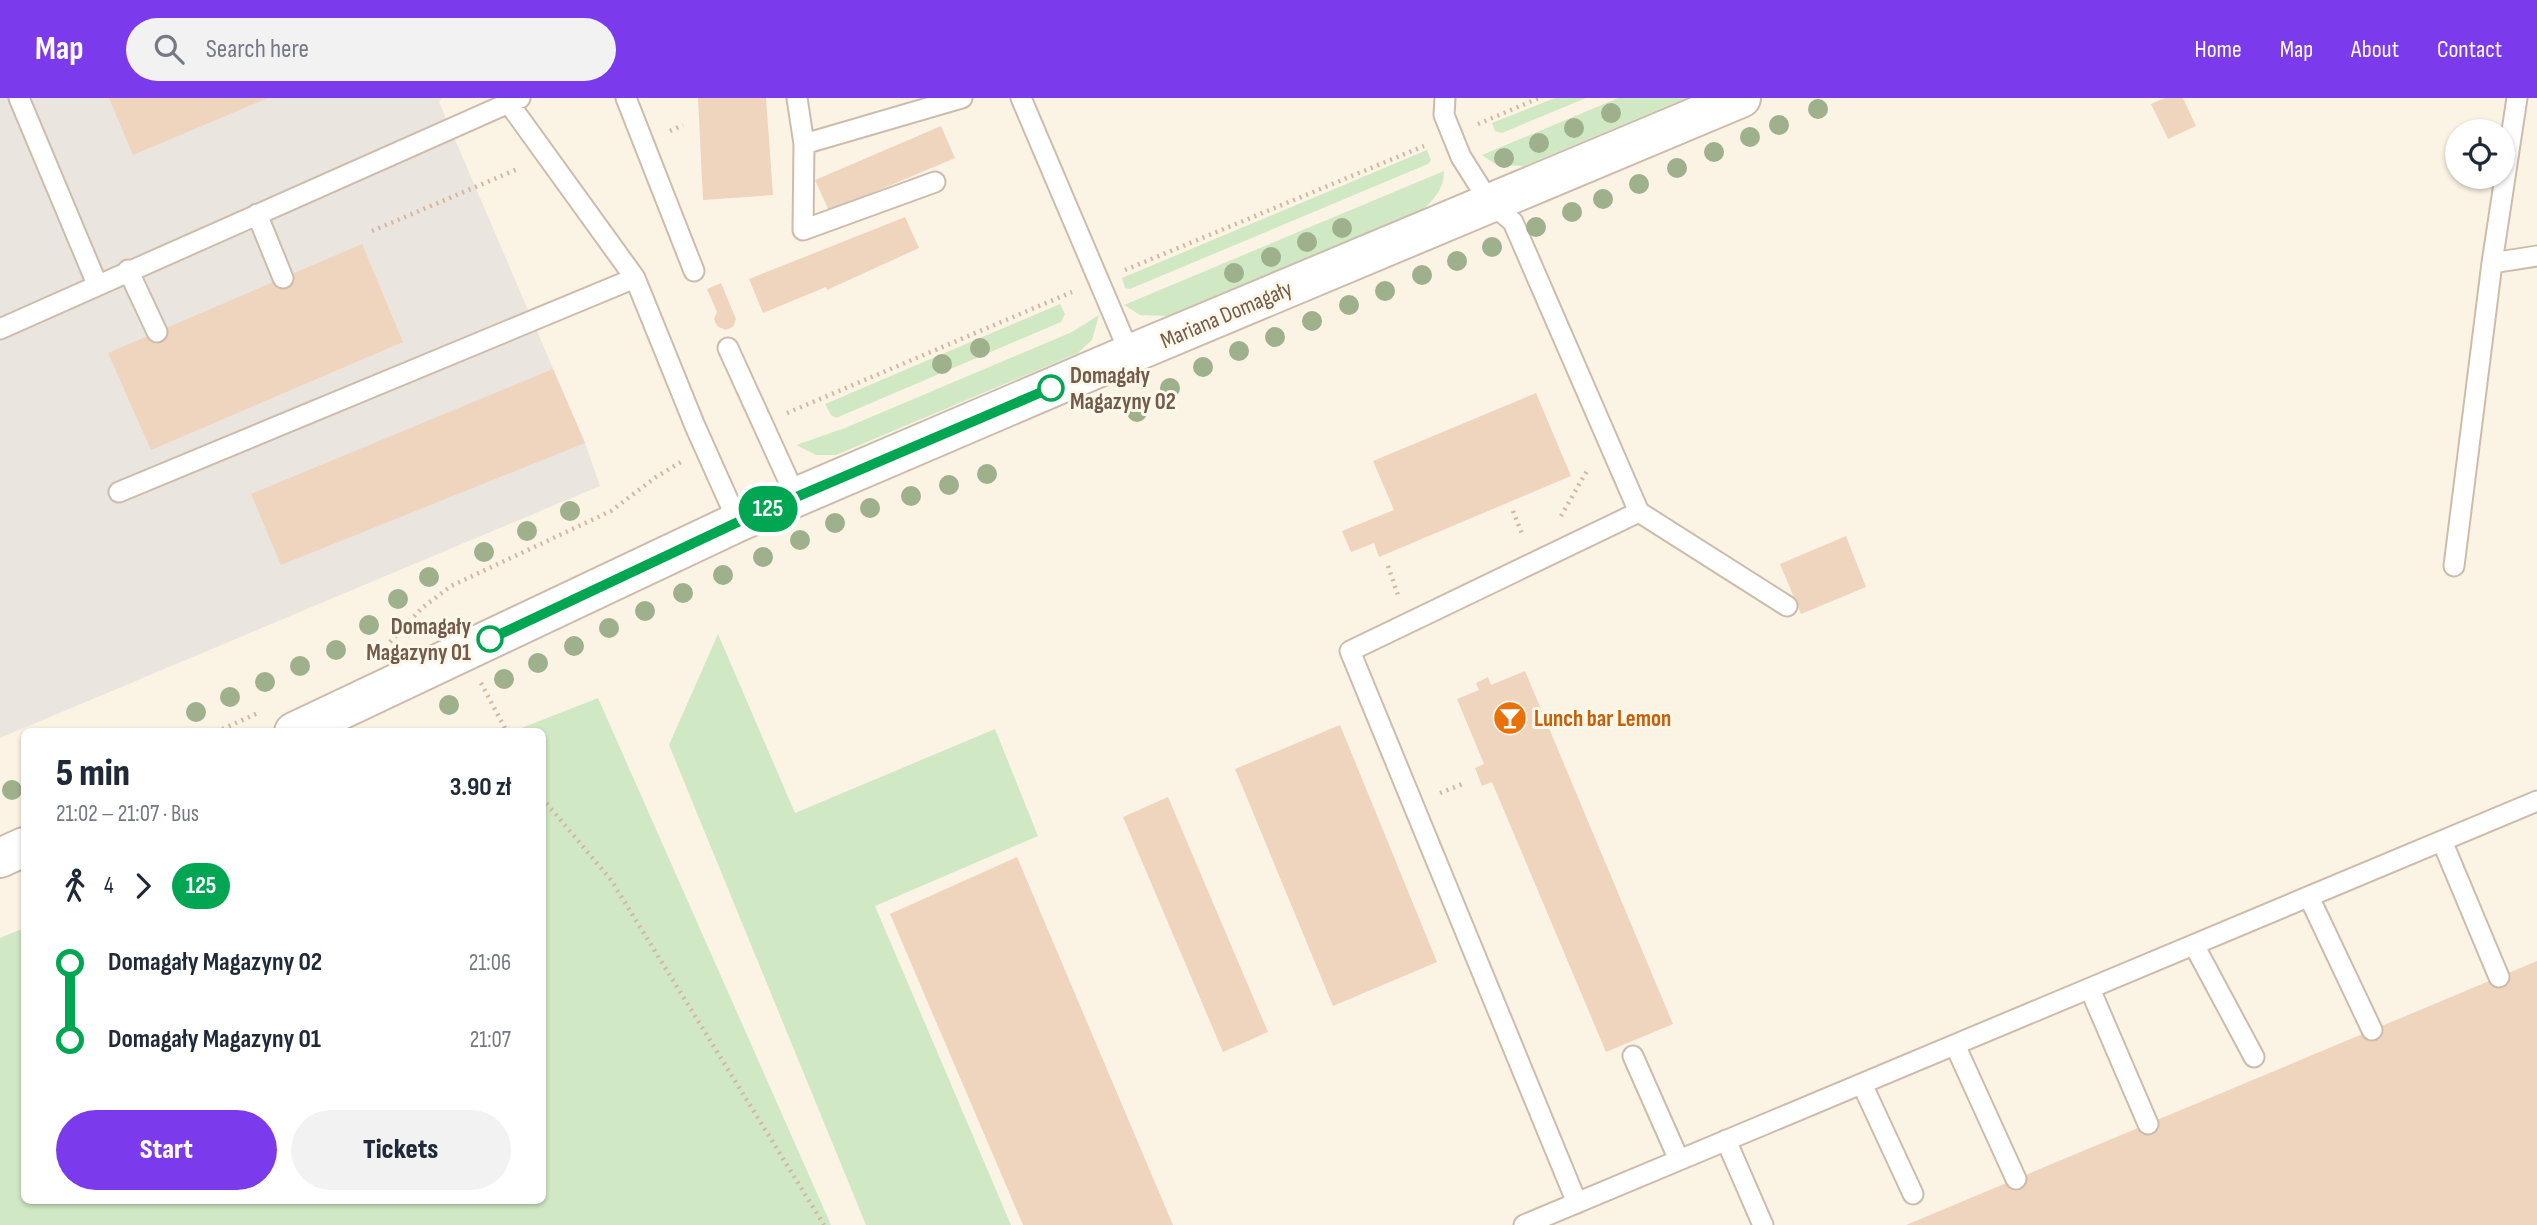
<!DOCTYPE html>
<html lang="en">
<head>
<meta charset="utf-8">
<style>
  body { margin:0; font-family:"Sofia Sans Condensed",sans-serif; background:#f2f2f3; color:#1f2937; height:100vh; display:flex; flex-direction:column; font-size:26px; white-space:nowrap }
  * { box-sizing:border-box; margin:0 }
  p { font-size:23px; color:#747a83 }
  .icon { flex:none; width:38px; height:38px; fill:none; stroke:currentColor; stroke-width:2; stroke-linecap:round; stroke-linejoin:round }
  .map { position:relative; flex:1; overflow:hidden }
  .sheet { position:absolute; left:21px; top:630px; width:525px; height:476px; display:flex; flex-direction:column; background:#fff; border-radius:10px; box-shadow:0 2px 5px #0004 }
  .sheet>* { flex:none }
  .badge { padding:0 14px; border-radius:23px; font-size:24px; line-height:46px }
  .tools { position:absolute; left:2445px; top:21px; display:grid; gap:14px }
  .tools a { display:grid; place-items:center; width:70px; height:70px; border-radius:50%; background:#fff; box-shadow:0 2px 5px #0004; font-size:35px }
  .map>.badge { position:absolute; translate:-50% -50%; box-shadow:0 0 0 4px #fff }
  .legs { display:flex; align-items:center; gap:10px; height:77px; padding:0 35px; font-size:23px }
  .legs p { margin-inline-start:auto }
  .headline { display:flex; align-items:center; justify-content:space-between; height:119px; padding:0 35px }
  h1 { font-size:38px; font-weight:800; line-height:52px }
  .primary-button { display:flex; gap:14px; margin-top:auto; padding:14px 35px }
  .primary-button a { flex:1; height:80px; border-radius:42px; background:#7c3aed; color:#fff; font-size:28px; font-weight:800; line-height:80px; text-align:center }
  .primary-button a+a { background:#f2f2f3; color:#1f2937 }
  ul { padding:0 35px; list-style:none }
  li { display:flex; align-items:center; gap:24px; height:77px; font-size:26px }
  li i { display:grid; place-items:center; width:10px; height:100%; margin:0 9px; background:currentColor }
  li i::after { content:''; width:18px; height:18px; margin:-9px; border:5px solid; border-radius:50%; background:#fff }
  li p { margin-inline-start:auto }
  li:first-child i { background:linear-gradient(#0000 50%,currentColor 0) }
  li:last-child i { background:linear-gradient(currentColor 50%,#0000 0) }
  header { display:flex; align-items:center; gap:42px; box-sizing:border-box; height:98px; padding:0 35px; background:#7c3aed; color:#fff }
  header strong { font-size:33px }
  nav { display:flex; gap:38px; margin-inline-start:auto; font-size:24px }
  .search { width:490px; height:63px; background:#f2f2f3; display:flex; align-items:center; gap:18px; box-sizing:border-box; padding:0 24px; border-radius:38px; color:#747a83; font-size:26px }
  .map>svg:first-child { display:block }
  .industrial { fill:#ebe5df }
  .green { fill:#d1e8c4 }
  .building { fill:#efd4be }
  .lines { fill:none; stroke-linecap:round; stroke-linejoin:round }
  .service-casing { stroke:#ccbcac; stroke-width:23 }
  .minor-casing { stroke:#ccbcac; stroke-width:42 }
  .path { stroke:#d4b7a1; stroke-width:4.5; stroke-dasharray:2 5; stroke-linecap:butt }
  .service { stroke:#fff; stroke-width:19 }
  .minor { stroke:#fff; stroke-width:38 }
  .tree { fill:#9eb08c }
  .line-1-casing { stroke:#fff; stroke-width:16 }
  .line-1 { stroke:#00a651; stroke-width:10 }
  .stop-1-dot { fill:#fff; stroke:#00a651; stroke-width:3.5 }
  .labels { text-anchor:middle; stroke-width:6; stroke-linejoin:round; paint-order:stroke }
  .street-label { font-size:23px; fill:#735b4b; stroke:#fef8eb }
  .stop-label { font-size:23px; font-weight:bold; fill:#735b4b; stroke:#fef8eb; text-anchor:start }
  .food-label { font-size:23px; font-weight:bold; fill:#c56008; stroke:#fef8eb; text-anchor:start }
</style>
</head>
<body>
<header>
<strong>Map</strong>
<div class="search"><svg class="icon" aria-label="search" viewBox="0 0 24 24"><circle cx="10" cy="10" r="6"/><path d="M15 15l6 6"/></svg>Search here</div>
<nav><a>Home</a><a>Map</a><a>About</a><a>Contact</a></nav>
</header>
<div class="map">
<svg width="2537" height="1127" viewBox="0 0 2537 1127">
  <rect width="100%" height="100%" fill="#fbf4e5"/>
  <path class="industrial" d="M 0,0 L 443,0 L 439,4 L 585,345 L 600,388 L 0,640 Z"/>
  <path class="green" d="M 1555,0 L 1586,0 L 1502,35 L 1495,33 L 1492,25 Z
    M 1618,0 L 1686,0 L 1524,68 L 1497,67 L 1482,57 Z
    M 1427,52 L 1431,62 L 1428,66 L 1130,191 L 1125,190 L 1122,180 Z
    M 1444,73 C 1444,90 1435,101 1423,111 L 1167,218 L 1140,217 L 1124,207 Z
    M 1060,206 L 1065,216 L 1061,224 L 836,320 L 831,317 L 825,306 Z
    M 1099,217 L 1092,242 L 1078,255 L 836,357 L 816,357 L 796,347 L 845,330 L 1072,234 Z
    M 718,536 L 795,715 L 995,631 L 1038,738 L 875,808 L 1011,1127 L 866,1127 L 669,647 Z
    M 598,600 L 831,1127 L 0,1127 L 0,840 L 24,830 L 24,1102 L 542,1102 L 542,634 L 514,633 Z"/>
  <path class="building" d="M 109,0 L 268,0 L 133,57 Z
    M 698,0 L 766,0 L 773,97 L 703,102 Z
    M 2165,0 L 2183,0 L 2196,28 L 2168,41 L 2151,6 Z
    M 941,28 L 955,60 L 829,113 L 815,82 Z
    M 905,119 L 919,150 L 827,192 L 826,189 L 763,215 L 749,181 Z
    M 362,146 L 403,244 L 151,352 L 108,255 Z
    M 721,185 L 736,221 L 733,229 L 725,232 L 717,228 L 714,221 L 717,214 L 707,191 Z
    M 553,271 L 585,345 L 281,467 L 251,396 Z
    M 1536,295 L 1571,378 L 1379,459 L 1374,445 L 1351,454 L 1342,433 L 1394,412 L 1373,363 Z
    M 1846,438 L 1866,489 L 1801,516 L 1780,466 Z
    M 1525,573 L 1673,926 L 1606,954 L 1492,684 L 1482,688 L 1475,670 L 1484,666 L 1457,601 L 1479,592 L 1476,585 L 1488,579 L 1491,587 Z
    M 1340,627 L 1437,864 L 1333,908 L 1235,671 Z
    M 1168,699 L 1268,934 L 1223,954 L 1123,719 Z
    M 1017,759 L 1173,1127 L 1023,1127 L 890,816 Z
    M 2537,863 L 2537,1127 L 1906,1127 Z"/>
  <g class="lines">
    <g class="service-casing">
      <path id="service" d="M 19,0 L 97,186
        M 505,0 L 635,180 L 695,328 L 738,424
        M 626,0 L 694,173
        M 797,0 L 804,46
        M 1021,0 L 1130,256
        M 1445,0 L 1444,17 L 1461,59 L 1490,105 L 1513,124 L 1639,414 L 1350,553 L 1577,1105
        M 935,84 L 803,132 L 804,46 L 962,0
        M 257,116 L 283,180
        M 2492,165 L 2517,0
        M 128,172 L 157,234
        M 0,231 L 520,0
        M 728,250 L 796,399
        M 119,394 L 635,180
        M 1639,414 L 1787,508
        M 2454,468 L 2492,165 L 2537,158
        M 2442,743 L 2499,879
        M 2309,799 L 2372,932
        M 2194,847 L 2254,959
        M 2090,891 L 2148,1026
        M 1955,947 L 2016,1081
        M 1633,958 L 1679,1062
        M 1862,986 L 1913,1096
        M 1726,1042 L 1763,1127
        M 1524,1127 L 2537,703"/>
    </g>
    <g class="minor-casing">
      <path id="minor" d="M 294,634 L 738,424 L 1130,256 L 1741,0
        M 0,760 L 24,749"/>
    </g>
    <path class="path" d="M 1478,26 L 1539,0
      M 670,33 L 683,27
      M 372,133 L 520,70
      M 1125,172 L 1424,48
      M 787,315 L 1072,194
      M 1513,413 L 1523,438
      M 1561,418 L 1588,371
      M 1388,468 L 1399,500
      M 390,544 L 422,510 L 451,488 L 611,413 L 656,379 L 681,364
      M 481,585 L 507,634
      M 216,634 L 260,614
      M 1440,695 L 1465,685
      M 542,700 L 611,782 L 824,1127"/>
    <use href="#service" class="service"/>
    <use href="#minor" class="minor"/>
  </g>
  <g class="tree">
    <circle cx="1818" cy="11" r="10"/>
    <circle cx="1611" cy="15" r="10"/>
    <circle cx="1779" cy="27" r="10"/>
    <circle cx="1574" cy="30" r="10"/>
    <circle cx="1750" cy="39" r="10"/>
    <circle cx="1539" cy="45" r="10"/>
    <circle cx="1714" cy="54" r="10"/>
    <circle cx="1504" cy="60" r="10"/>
    <circle cx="1677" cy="70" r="10"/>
    <circle cx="1639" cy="86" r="10"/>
    <circle cx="1603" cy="101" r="10"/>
    <circle cx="1572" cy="114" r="10"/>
    <circle cx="1536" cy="129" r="10"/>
    <circle cx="1342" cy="130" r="10"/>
    <circle cx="1307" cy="144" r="10"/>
    <circle cx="1492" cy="149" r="10"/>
    <circle cx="1271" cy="159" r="10"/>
    <circle cx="1457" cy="163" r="10"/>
    <circle cx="1234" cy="175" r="10"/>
    <circle cx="1422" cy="177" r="10"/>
    <circle cx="1385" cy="193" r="10"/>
    <circle cx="1349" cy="207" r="10"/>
    <circle cx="1312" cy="223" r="10"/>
    <circle cx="1275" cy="239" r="10"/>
    <circle cx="980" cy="250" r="10"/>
    <circle cx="1239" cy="253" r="10"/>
    <circle cx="942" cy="266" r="10"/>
    <circle cx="1203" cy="269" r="10"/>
    <circle cx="1170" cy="290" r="10"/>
    <circle cx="1137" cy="314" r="10"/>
    <circle cx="987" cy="376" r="10"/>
    <circle cx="949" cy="387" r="10"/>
    <circle cx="911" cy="398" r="10"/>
    <circle cx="870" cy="410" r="10"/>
    <circle cx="570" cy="413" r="10"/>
    <circle cx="835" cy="425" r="10"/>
    <circle cx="527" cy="433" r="10"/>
    <circle cx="800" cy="442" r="10"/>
    <circle cx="484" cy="454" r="10"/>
    <circle cx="763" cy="459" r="10"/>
    <circle cx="723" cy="477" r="10"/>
    <circle cx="429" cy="479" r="10"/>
    <circle cx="683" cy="495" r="10"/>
    <circle cx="398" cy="501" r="10"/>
    <circle cx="645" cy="513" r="10"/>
    <circle cx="369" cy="527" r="10"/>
    <circle cx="609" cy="530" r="10"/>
    <circle cx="574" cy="548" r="10"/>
    <circle cx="336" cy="552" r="10"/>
    <circle cx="538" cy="565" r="10"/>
    <circle cx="300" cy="568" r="10"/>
    <circle cx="504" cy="581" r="10"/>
    <circle cx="265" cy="584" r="10"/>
    <circle cx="230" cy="599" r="10"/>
    <circle cx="449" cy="607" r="10"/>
    <circle cx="196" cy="614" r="10"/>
    <circle cx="12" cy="692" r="10"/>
  </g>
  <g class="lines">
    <g class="line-1-casing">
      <path id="line-1" d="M 490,541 L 738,424 L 1051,290"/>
    </g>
    <use href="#line-1" class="line-1"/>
  </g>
  <defs>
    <g id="bar-disc" transform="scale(1.75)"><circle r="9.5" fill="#e8710a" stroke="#fef8eb"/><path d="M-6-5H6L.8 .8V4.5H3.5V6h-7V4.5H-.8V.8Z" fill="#fff"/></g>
  </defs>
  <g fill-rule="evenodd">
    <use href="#bar-disc" x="1510" y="620"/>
  </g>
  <g class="stop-1-dot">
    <circle cx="1051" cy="290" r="12"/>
    <circle cx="490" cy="541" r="12"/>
  </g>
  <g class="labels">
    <g class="street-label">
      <text transform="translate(1226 216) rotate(-23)" y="8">Mariana Domagały</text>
    </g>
    <g class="stop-label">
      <text x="1070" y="285">Domagały<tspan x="1070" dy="26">Magazyny 02</tspan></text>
      <text x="471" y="536" text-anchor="end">Domagały<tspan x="471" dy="26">Magazyny 01</tspan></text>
    </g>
    <g class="food-label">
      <text x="1534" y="628">Lunch bar Lemon</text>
    </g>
  </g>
</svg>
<div class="tools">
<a><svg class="icon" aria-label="locate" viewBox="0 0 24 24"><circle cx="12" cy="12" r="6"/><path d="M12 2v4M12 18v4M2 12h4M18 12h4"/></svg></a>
</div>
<b class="badge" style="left:768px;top:411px;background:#00a651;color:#fff">125</b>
<section class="sheet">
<div class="headline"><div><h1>5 min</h1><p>21:02 – 21:07 · Bus</p></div><b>3.90 zł</b></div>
<div class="legs"><svg class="icon" aria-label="walk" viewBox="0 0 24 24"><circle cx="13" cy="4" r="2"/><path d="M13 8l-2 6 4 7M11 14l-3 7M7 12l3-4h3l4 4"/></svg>4<svg class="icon" aria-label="forward" viewBox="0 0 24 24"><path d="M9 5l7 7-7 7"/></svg><b class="badge" style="background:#00a651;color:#fff">125</b></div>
<ul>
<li><i style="color:#00a651"></i><b>Domagały Magazyny 02</b><p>21:06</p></li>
<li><i style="color:#00a651"></i><b>Domagały Magazyny 01</b><p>21:07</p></li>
</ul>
<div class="primary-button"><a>Start</a><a>Tickets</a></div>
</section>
</div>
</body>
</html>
